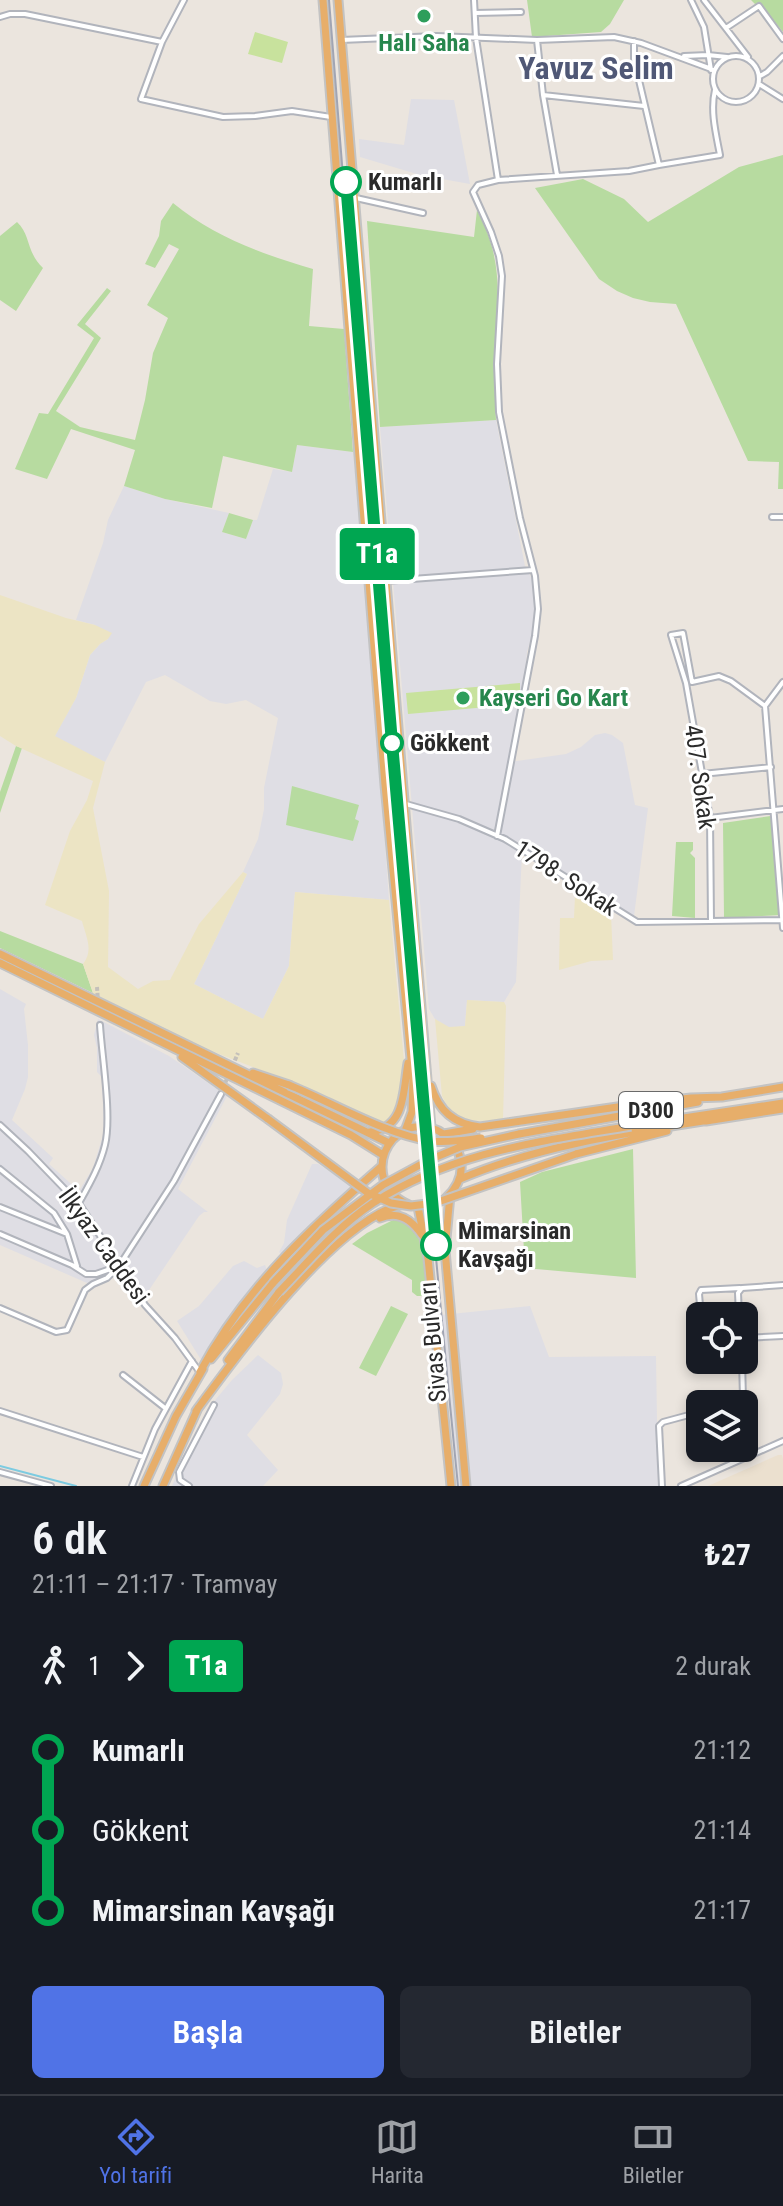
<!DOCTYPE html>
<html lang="tr">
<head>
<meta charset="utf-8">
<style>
  body { margin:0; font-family:"Roboto Condensed",sans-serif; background:#242831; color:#f1f3f6; height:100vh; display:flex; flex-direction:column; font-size:30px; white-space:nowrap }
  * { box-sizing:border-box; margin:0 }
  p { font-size:26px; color:#9ea1a6 }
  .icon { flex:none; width:44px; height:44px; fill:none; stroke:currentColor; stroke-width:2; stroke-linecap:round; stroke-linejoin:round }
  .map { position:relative; height:1486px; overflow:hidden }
  .sheet { display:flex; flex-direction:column; background:#171b24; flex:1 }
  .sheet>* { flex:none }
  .badge { padding:0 16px; border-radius:6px; font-size:28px; line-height:52px }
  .tools { position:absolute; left:686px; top:1302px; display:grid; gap:16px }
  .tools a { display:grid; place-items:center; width:72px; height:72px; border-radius:12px; background:#171b24; box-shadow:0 4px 12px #0003; font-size:40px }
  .map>.badge { position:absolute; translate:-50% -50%; box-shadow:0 0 0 4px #fff }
  .legs { display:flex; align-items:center; gap:12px; height:88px; padding:0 32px; font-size:26px }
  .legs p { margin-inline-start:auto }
  .head { display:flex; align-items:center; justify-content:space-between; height:136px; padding:0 32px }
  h1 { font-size:44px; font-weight:600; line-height:60px }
  .primary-button { display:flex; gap:16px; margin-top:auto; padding:16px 32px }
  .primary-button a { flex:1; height:92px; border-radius:12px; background:#5073e6; color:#fff; font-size:32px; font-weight:600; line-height:92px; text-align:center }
  .primary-button a+a { background:#242831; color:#f1f3f6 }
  ul { padding:0 32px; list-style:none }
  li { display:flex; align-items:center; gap:28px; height:80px; font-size:30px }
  li i { display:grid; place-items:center; width:12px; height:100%; margin:0 10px; background:currentColor }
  li i::after { content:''; width:20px; height:20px; margin:-10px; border:6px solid; border-radius:50%; background:#171b24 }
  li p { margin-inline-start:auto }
  li:first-child i { background:linear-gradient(#0000 50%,currentColor 0) }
  li:last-child i { background:linear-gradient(currentColor 50%,#0000 0) }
  .tabs { display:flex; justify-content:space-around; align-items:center; height:112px; border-top:2px solid #363941; background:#171b24; font-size:22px; color:#9ea1a6 }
  .tabs a { display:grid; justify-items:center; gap:4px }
  .tabs .on { color:#5073e6 }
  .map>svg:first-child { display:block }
  .industrial { fill:#dfdee4 }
  .education { fill:#ebe0cf }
  .green { fill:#b7dba0 }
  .sand { fill:#ece4c4 }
  .pitch { fill:#c8e29d }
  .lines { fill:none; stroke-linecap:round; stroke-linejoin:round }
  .stream { stroke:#7ccbe1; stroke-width:2 }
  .minor-tunnel { stroke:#c4c0ba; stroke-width:4; stroke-dasharray:4 2; stroke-linecap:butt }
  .minor-casing { stroke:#b1b4bc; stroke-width:8 }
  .trunk-casing { stroke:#c3c3c3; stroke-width:11 }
  .minor { stroke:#fff; stroke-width:4 }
  .trunk { stroke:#e7ae6a; stroke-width:7 }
  .tram { stroke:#a1a5b3; stroke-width:2 }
  .trunk-bridge-casing { stroke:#c3c3c3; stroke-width:11; stroke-linecap:butt }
  .trunk-bridge { stroke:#e7ae6a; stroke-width:7 }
  .line-1-casing { stroke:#fff; stroke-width:18 }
  .line-1 { stroke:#00a651; stroke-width:12 }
  .leisure-dot { fill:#2e9e5b; stroke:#fff; stroke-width:3 }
  .stop-1-dot { fill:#fff; stroke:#00a651; stroke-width:4 }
  .labels { text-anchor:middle; stroke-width:6; stroke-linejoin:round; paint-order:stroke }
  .shield { fill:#fff; stroke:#6a6a6a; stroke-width:2 }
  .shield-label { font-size:22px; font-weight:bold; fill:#2a2a2a }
  .leisure-label { font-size:24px; font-weight:bold; fill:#27864d; stroke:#fff }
  .stop-label { font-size:24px; font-weight:bold; fill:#2a2a2a; stroke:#fff; text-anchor:start }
  .street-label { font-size:24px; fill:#2a2a2a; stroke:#fff }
  .district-label { font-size:32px; font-weight:bold; fill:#505876; stroke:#fff }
</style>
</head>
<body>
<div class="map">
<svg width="783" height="1486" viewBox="0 0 783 1486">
  <rect width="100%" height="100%" fill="#ebe5de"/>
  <path class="industrial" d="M 411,99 L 454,100 L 470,184 L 420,175 L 360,157 L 359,139 L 404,145 Z
    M 496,420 L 525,566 L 534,583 L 536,604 L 535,625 L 527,652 L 525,677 L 514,732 L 510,762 L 566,754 L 581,747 L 595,735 L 605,733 L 612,735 L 623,743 L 635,805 L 648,808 L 634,916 L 522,852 L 516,982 L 504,1002 L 467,1000 L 465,1026 L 449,1028 L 435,1019 L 429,1009 L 380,427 Z
    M 297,445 L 353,452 L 369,620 L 389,900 L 295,892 L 289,966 L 263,1019 L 194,984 L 247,874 L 243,872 L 258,839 L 264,809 L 264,788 L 278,718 L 246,700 L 226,704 L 210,701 L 165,675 L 146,682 L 105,762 L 54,737 L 76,698 L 90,655 L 100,644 L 108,639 L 95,625 L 76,620 L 103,543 L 108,520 L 124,486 L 165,499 L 229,513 L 222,532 L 246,539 L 253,520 L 257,520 L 273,469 L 292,472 Z
    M 0,989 L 26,1004 L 24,1009 L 28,1045 L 28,1077 L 25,1089 L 12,1120 L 53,1158 L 49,1164 L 79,1191 L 93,1168 L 104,1132 L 102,1077 L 97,1072 L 97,1048 L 94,1035 L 98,1019 L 169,1056 L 227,1096 L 178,1189 L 208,1212 L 204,1212 L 199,1216 L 145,1296 L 128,1266 L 107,1278 L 87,1283 L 0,1245 Z
    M 312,1164 L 318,1164 L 353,1186 L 283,1256 L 279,1252 L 284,1243 L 287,1220 Z
    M 244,1261 L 257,1268 L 265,1265 L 268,1273 L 203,1363 L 177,1321 L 199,1306 L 233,1266 Z
    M 530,1306 L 549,1357 L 656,1356 L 658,1486 L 459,1486 L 441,1315 Z
    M 258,1355 L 281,1373 L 283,1384 L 280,1394 L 247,1435 L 278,1470 L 263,1486 L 172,1486 L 190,1443 L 216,1399 L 232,1380 Z"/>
  <path class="education" d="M 778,1455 L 782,1455 L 783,1459 L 783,1486 L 708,1486 Z"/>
  <path class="green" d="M 527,0 L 624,0 L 610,24 L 601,32 L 532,37 Z
    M 751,0 L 783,0 L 783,32 L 763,7 L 759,4 L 756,5 Z
    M 783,155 L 783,489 L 778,489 L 779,462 L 748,461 L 676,304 L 650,302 L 633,298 L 617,291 L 599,279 L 535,188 L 583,179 L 624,199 L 648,222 L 739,167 Z
    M 173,203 C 214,237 262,254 313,269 L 309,326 L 344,329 L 353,452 L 297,445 L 292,472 L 223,456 L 212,508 L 165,499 L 124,486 L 135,450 L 71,429 L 47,479 L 15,469 L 39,413 L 48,414 L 94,338 L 77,325 L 107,288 L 111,291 L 85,324 L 101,338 L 56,411 L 80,427 L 135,440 L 145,400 L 153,353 L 168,318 L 147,305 L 179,249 L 169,244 L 155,268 L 145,264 L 159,236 L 161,221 Z
    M 477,210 C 504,261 498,296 495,351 C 494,373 495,397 496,420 L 380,427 L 367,221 L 474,237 Z
    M 17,222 C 31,235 26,252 43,268 L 16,311 L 0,300 L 0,236 Z
    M 229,513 L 253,520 L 246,539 L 222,532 Z
    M 16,746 L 22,748 L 0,813 L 0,792 Z
    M 292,786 L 359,805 L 355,819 L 359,821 L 353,841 L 286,825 Z
    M 777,815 L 782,915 L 724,918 L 723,823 Z
    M 676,842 L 693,842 L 693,850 L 690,853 L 695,858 L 695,918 L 672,916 Z
    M 0,931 L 83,964 L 93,993 L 0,948 Z
    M 633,1149 L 636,1278 L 525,1268 L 520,1182 L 542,1172 Z
    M 393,1220 C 428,1222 425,1270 426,1296 L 417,1296 L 412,1292 L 412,1280 L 352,1244 L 367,1233 Z
    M 391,1306 L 408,1314 L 376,1376 L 359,1368 Z"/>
  <path class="sand" d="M 0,595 L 66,618 L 95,625 L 112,633 L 108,639 L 100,644 L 90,655 L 76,698 L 55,736 L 105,762 L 93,808 L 109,891 L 108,967 L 138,989 L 153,981 L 170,980 L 199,924 L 243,872 L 247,874 L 194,984 L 263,1019 L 289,966 L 295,892 L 389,900 L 404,1061 L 398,1106 L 395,1114 L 385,1124 L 317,1092 L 196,1045 L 93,993 L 83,964 C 94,950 86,937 82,921 L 45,905 L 70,831 L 87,800 L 93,781 L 16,746 L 0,736 Z
    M 575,896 L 595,904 L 611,915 L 613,960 L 591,961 L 559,970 L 560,918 L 574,918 Z
    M 467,1000 L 504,1002 L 506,1006 L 503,1120 C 475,1121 456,1125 442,1096 L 435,1019 L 449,1027 L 465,1026 Z"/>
  <path class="pitch" d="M 255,32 L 288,42 L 282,63 L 248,54 Z
    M 520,683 L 520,704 L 408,714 L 406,693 Z"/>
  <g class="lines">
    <path class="stream" d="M 0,1466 L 76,1486"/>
    <path class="minor-tunnel" d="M 97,987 L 98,1002
      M 223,1088 L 238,1053"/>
    <g class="minor-casing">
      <path id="minor" d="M 184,0 L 162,42 L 141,99 L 223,117 L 255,116 L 292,111 L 331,117
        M 474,0 L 476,38 L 498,180
        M 691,0 L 704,27 L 711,70
        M 704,0 L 748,57
        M 475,13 L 521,12
        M 0,17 L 10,14 L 25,14 L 162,42
        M 726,28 L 759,6 L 783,39
        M 341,40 L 437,36 L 537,40 L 614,37 L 641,43 L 714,70
        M 537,40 L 543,95 L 557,175
        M 634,41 L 634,59 L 659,165 L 720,155 C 716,134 710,111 715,90
        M713 79a23 23 0 1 1 46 0a23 23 0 1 1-46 0Z
        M 684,56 L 708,55 L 727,57
        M 760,76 L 767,72 L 783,56
        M 759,84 L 783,99
        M 543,95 L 644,106
        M 356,198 L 423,213
        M 772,517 L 783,517
        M 385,581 L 533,570
        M 692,682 L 683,633 L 671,635 L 686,683 L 710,818 L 711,921
        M 692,682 L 719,676 L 731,681 L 765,706
        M 765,706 L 783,928
        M 765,706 L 783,682
        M 702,774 L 771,767
        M 406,804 L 459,819 L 505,839 L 637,922 L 782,920
        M 710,818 L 783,809
        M 497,836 L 535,636 L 538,609 L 535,576 L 520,518 L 499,412 L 497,364 L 502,276 L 499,256 L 491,232 L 473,192 L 478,185 L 498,180 L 629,171 L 659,165
        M 0,1125 L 28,1151 L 80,1205 L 145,1305 L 175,1338 L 199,1371
        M 0,1169 L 54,1213 L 67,1234
        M 79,1203 C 89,1185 100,1166 105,1145 C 112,1116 102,1057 100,1025
        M 0,1207 L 67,1234 L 77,1266
        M 0,1234 L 72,1265 L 86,1274 L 96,1274 L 119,1266
        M 0,1308 L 56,1332 L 67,1330 L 85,1290 L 93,1284 L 107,1278 L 119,1266 L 174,1181 L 221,1094
        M 701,1316 L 699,1294 L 701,1290 L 740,1288
        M 739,1316 L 738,1293 L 742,1288 L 783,1285
        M 744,1338 L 783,1336
        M 742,1360 L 743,1399 L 751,1455
        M 123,1375 L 165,1408
        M 727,1404 L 743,1399
        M 0,1411 L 143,1457
        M 0,1472 L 51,1486
        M 132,1486 L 155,1429 L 192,1361
        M 189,1486 L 180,1480 L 179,1472 L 214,1405
        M 662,1486 L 659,1426 L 663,1422 L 700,1412
        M 681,1486 L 783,1441"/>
    </g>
    <g class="trunk-casing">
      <path id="trunk" d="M 323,0 L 385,785 L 413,1080 L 412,1112 L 405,1131
        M 338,0 L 431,1128
        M 0,954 L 389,1143
        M 0,963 L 351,1135 L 383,1155
        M 182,1057 L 268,1119
        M 253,1073 L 289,1085
        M 431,1086 C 439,1111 454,1124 480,1127 L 638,1104 L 691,1098 L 723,1097
        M 722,1097 L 783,1087
        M 706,1121 L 783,1109
        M 631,1126 L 783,1103
        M 370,1132 C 406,1128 403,1091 408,1063
        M 444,1134 L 473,1129
        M 519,1134 L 698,1102
        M 576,1154 L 667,1131
        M 460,1179 C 538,1146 626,1133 710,1120
        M 450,1195 L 445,1250 L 466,1486
        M 409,1205 C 393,1198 382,1185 382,1167 C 382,1157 386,1147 393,1139 C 431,1101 489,1159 446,1198
        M 418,1207 L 428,1258 L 451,1486
        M 380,1218 C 398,1210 412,1220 422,1235
        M 211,1359 L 273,1283
        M 228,1360 L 279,1292
        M 200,1372 C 244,1289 312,1227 382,1166
        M 196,1411 C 237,1355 333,1223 400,1205
        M 144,1486 L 176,1416 L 203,1369
        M 163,1486 L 198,1408"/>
    </g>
    <use href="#minor" class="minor"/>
    <use href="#trunk" class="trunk"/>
    <path class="tram" d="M 329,0 C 368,496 409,991 458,1486"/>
    <g class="trunk-bridge-casing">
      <path id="trunk-bridge" d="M 289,1085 C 331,1102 387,1135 431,1141 C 447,1143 465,1140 481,1138
        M 268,1119 L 368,1193 L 391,1203 L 411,1206 L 435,1203 L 576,1154
        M 273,1283 L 323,1230 L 383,1185 L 429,1160 L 460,1147 L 519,1134
        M 279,1292 C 309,1261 337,1227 373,1203 C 455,1151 538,1142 631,1126"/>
    </g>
    <use href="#trunk-bridge" class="trunk-bridge"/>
  </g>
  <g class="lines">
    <g class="line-1-casing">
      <path id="line-1" d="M 346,182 L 392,743 L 436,1245"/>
    </g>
    <use href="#line-1" class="line-1"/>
  </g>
  <g class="leisure-dot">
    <circle cx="424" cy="16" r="8"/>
    <circle cx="463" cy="698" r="8"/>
  </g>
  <g class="stop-1-dot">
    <circle cx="346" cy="182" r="14"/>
    <circle cx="392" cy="743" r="10"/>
    <circle cx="436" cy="1245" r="14"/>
  </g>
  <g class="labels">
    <rect class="shield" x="619" y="1092" width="64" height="36" rx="6"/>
    <g class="shield-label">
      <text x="651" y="1118">D300</text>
    </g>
    <g class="leisure-label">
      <text x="424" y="51">Halı Saha</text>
      <text x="479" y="706" text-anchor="start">Kayseri Go Kart</text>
    </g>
    <g class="stop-label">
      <text x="368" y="190">Kumarlı</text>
      <text x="410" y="751">Gökkent</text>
      <text x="458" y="1239">Mimarsinan<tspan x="458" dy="28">Kavşağı</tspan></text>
    </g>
    <g class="street-label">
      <text transform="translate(700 777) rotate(82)" y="8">407. Sokak</text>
      <text transform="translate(566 878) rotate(33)" y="8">1798. Sokak</text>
      <text transform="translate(104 1246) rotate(54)" y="8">İlkyaz Caddesi</text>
      <text transform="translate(433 1342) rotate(-95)" y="8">Sivas Bulvarı</text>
    </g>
    <g class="district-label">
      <text x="596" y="79">Yavuz Selim</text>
    </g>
  </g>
</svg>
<div class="tools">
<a><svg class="icon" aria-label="locate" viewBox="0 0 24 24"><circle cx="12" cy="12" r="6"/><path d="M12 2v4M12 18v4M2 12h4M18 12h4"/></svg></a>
<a><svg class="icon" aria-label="layers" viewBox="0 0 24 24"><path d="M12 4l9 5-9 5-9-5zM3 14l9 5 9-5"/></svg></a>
</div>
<b class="badge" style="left:377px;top:554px;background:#00a651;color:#fff">T1a</b>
</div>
<section class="sheet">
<div class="head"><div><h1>6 dk</h1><p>21:11 – 21:17 · Tramvay</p></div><b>₺27</b></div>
<div class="legs"><svg class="icon" aria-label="walk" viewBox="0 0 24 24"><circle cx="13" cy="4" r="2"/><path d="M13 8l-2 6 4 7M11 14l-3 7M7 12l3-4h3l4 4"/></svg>1<svg class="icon" aria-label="forward" viewBox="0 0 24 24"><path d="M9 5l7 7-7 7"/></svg><b class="badge" style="background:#00a651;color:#fff">T1a</b><p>2 durak</p></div>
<ul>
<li><i style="color:#00a651"></i><b>Kumarlı</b><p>21:12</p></li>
<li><i style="color:#00a651"></i><span>Gökkent</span><p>21:14</p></li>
<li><i style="color:#00a651"></i><b>Mimarsinan Kavşağı</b><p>21:17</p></li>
</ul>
<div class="primary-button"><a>Başla</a><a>Biletler</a></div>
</section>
<nav class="tabs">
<a class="on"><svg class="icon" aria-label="directions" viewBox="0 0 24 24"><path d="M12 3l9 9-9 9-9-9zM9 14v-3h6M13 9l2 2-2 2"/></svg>Yol tarifi</a>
<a><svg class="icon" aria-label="map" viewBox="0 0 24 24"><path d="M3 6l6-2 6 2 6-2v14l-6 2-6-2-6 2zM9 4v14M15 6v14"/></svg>Harita</a>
<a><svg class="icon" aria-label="tickets" viewBox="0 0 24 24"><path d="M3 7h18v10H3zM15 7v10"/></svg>Biletler</a>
</nav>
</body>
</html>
